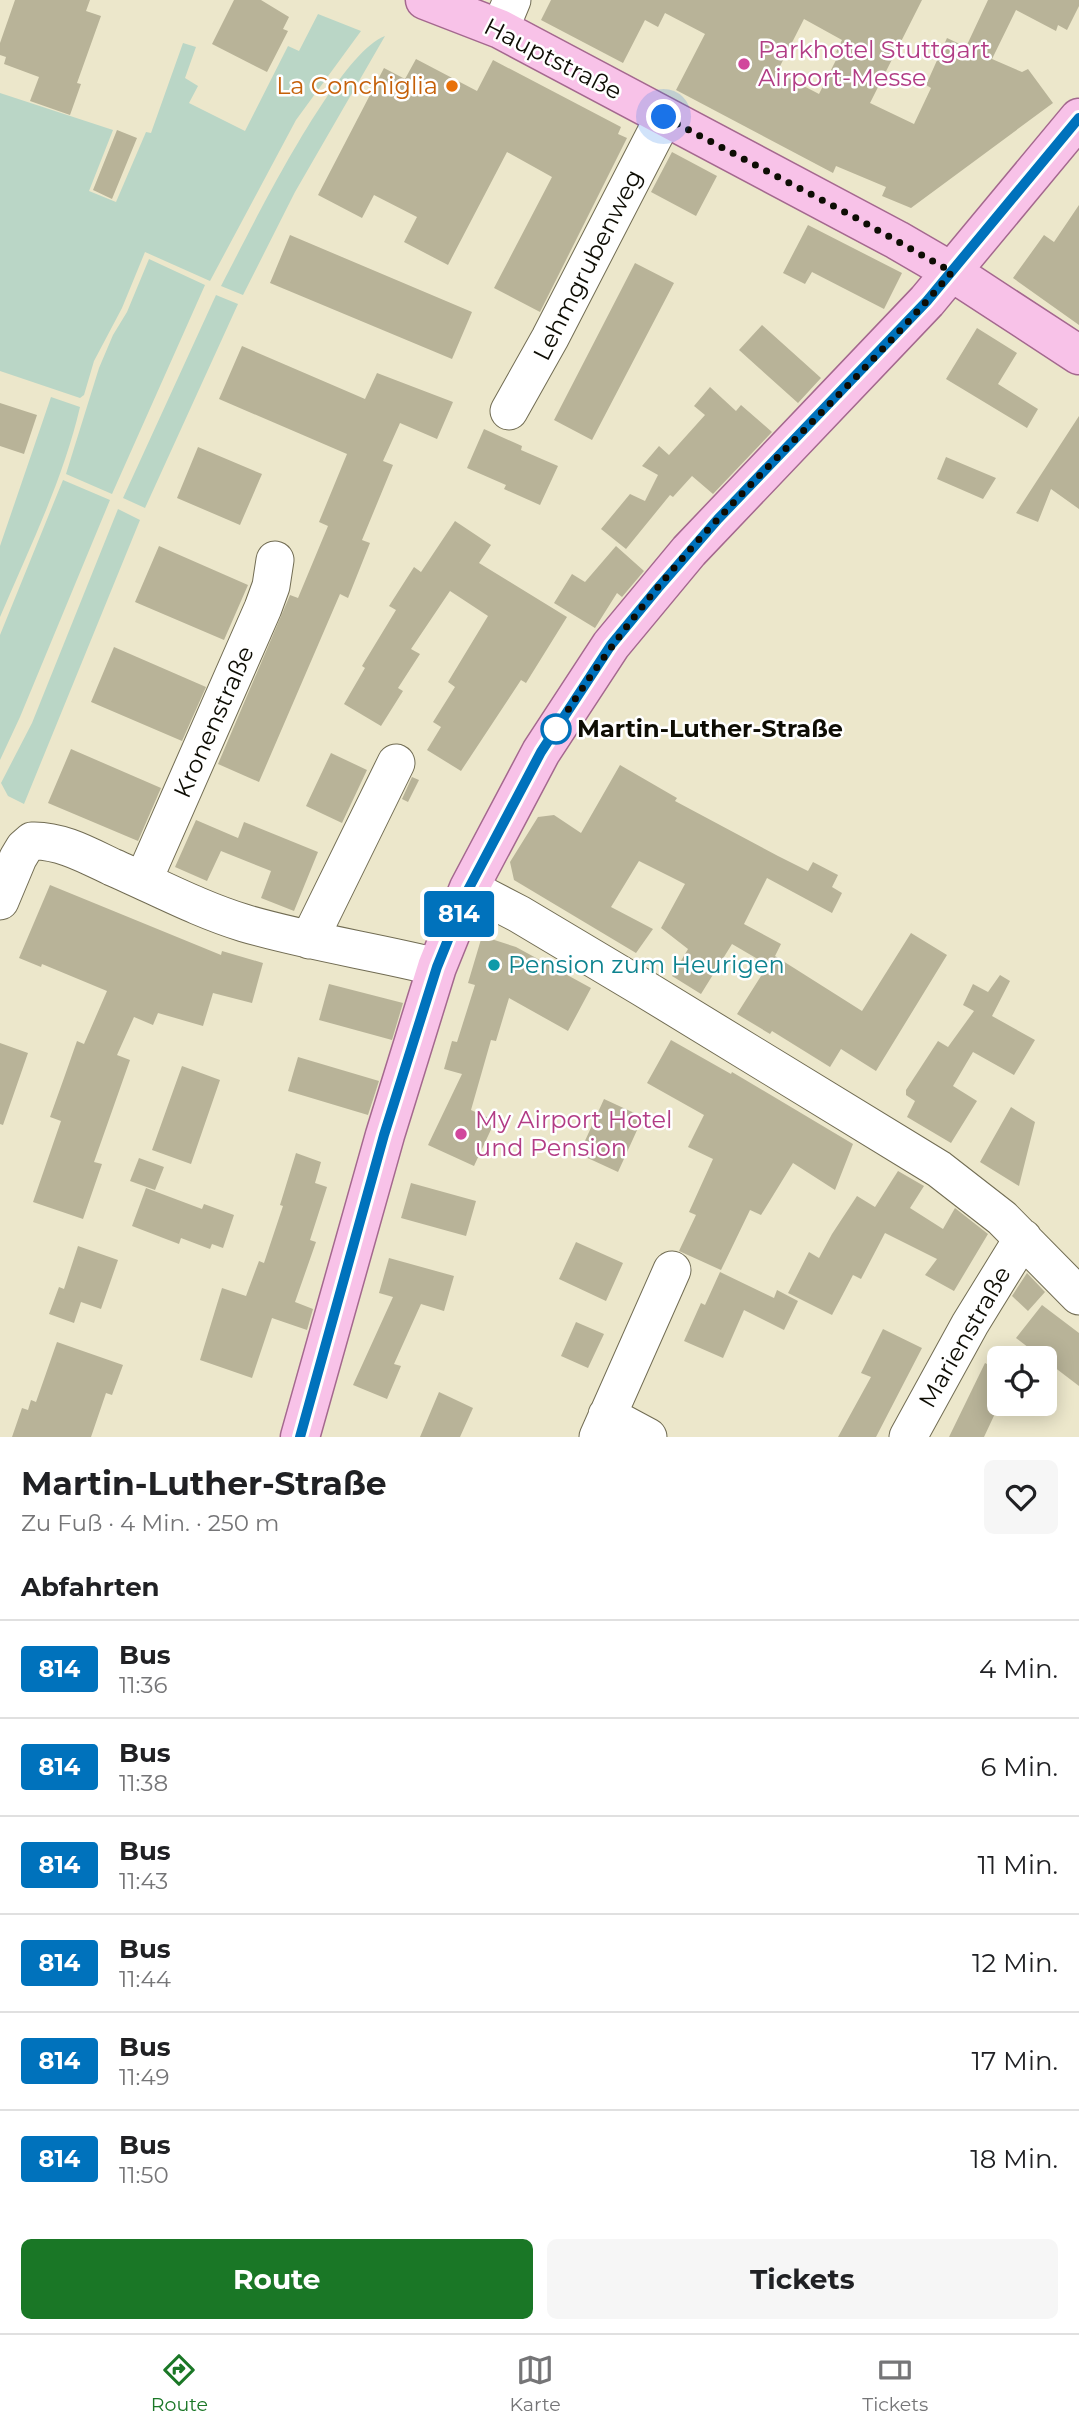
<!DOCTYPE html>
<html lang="de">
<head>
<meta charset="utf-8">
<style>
  body { margin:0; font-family:Montserrat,sans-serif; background:#f6f6f6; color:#202124; height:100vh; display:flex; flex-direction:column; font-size:26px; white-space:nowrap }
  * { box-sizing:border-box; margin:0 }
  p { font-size:23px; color:#757577 }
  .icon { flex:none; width:38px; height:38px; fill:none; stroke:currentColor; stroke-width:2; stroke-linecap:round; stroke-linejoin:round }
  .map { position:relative; height:1437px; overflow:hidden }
  .side { display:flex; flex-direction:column; background:#fff; flex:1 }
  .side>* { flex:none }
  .badge { padding:0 14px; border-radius:5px; font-size:24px; line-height:46px }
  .tools { position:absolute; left:987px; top:1346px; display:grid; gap:14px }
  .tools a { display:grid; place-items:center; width:70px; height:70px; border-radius:10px; background:#fff; box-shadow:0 4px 18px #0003; font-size:35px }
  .you { position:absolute; width:35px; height:35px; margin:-18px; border:5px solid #fff; border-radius:50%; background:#1a73e8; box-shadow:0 0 0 10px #1a73e833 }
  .map>.badge { position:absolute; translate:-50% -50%; box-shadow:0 0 0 4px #fff }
  h2 { padding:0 21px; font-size:26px; line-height:63px }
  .round { display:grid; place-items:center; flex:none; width:74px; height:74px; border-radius:10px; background:#f6f6f6 }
  .headline { display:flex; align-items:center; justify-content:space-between; height:119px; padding:0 21px }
  h1 { font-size:33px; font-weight:700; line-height:52px }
  .button { display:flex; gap:14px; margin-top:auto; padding:14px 21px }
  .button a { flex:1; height:80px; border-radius:10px; background:#1a7726; color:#fff; font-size:28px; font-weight:700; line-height:80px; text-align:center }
  .button a+a { background:#f6f6f6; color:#202124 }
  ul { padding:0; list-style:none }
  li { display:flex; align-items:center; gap:21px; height:98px; padding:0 21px; border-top:2px solid #e0e0e0 }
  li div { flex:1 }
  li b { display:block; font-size:26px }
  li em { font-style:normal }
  li .badge { min-width:77px; font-weight:700; text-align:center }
  .menu { display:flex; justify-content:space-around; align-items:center; height:98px; border-top:2px solid #e0e0e0; background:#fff; font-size:19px; color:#757577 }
  .menu a { display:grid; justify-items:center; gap:4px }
  .menu .active { color:#1a7726 }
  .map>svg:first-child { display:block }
  .green { fill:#bad6c6 }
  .building { fill:#b8b398; fill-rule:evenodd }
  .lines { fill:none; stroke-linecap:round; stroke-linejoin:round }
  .minor-casing { stroke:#716c53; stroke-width:39 }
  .major-casing { stroke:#a4688e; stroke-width:41 }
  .minor { stroke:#fff; stroke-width:37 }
  .major { stroke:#f8c2e8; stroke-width:38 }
  .line-casing { stroke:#fff; stroke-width:16 }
  .line { stroke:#0072bc; stroke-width:10 }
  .walk { stroke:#0e0d04; stroke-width:7; stroke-dasharray:0 12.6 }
  .hotel-dot { fill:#d1479c; stroke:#fff; stroke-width:2.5 }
  .food-dot { fill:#e8710a; stroke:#fff; stroke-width:2.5 }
  .stop-dot { fill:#fff; stroke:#0072bc; stroke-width:3.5 }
  .culture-dot { fill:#0f9aa8; stroke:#fff; stroke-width:2.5 }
  .labels { text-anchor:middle; stroke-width:5; stroke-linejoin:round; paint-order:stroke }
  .hotel-label { font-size:24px; fill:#b23c85; stroke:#fff; text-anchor:start }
  .street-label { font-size:24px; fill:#0e0d04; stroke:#fff }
  .food-label { font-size:24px; fill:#c56008; stroke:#fff; text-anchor:end }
  .stop-label { font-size:24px; font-weight:bold; fill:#0e0d04; stroke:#fff; text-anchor:start }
  .culture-label { font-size:24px; fill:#0d838f; stroke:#fff; text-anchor:start }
</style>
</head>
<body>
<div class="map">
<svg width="1079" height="1437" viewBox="0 0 1079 1437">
  <rect width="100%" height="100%" fill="#ece7cb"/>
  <path class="green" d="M 318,14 L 361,31 L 296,120 L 210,281 L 145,252 L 122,308 L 94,361 L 84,395 L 80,398 L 0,371 L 0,93 L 113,130 L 89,191 L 116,202 L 146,132 L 151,133 L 183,43 L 196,47 L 185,78 L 198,86 L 189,103 L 245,131 L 288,46 L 299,51 Z
    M 385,36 L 295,192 L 243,295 L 221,286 C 248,235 335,55 385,36 Z
    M 149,259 L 205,285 L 112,494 L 66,474 L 99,368 L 113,335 L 127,312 Z
    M 216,295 L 238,304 L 145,508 L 123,498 Z
    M 51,397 L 80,407 C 63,480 29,549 0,617 L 0,546 Z
    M 63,480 L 110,500 L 20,717 L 0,760 L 0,635 Z
    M 118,509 L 140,520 L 24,804 L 8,796 L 1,783 L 32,723 Z"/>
  <path class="building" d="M 15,0 L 90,0 L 86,11 L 101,16 L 77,83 L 81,84 L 70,115 L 30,101 L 39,77 L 4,64 L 6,57 L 0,55 L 0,43 Z
    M 234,0 L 261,0 L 289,17 L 283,29 L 288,31 L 267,72 L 212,44 Z
    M 551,0 L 922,0 L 870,103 L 914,124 L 931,88 L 926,85 L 947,38 L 966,47 L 988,0 L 1079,0 L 1079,6 L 1067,30 L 1058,25 L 1056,31 L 1016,10 L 992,59 L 1022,72 L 1028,69 L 1053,103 L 911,208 L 882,196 L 886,187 L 836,166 L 833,173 L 676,90 L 705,34 L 665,13 L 658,27 L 645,20 L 623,63 L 541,20 ZM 804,19 L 842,40 L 836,52 L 839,54 L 819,94 L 777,72 Z
    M 416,59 L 477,91 L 493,60 L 621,127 L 618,134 L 627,138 L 540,312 L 494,288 L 552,177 L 507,152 L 448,265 L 404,242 L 417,217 L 374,195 L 362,218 L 318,195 L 384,68 L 405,79 Z
    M 117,130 L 137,138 L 112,199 L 93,190 Z
    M 672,152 L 717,176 L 696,216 L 651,192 Z
    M 1079,205 L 1079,325 L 1013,278 L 1044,235 L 1054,242 Z
    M 808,225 L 902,273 L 884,309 L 812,272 L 805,284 L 783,273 Z
    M 290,235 L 472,312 L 452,359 L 270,283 Z
    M 635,263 L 674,283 L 592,440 L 554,420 Z
    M 762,325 L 821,378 L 798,403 L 739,350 Z
    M 977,328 L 1017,353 L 998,384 L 1038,409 L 1027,428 L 946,379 Z
    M 242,346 L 365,399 L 377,373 L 453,402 L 437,439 L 400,423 L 383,461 L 393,465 L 362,540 L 370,543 L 348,598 L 340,594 L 259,782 L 218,764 L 290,595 L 298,598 L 328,526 L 319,522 L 347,454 L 219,399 Z
    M 710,387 L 736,411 L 741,405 L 772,432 L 713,494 L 692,476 L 673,497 L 670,495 L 626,549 L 601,529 L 630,494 L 645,501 L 658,475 L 642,466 L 659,446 L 669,455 L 705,415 L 694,406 Z
    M 0,403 L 37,415 L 24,454 L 0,446 Z
    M 1079,416 L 1079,509 L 1051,489 L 1038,522 L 1016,513 Z
    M 484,429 L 522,446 L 521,450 L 558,466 L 540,505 L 504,489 L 506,485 L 467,468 Z
    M 198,447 L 262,474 L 240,525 L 177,498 Z
    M 946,457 L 996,478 L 983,499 L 937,479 Z
    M 455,521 L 491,545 L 479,563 L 567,617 L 526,683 L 521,680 L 461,771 L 427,750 L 441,727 L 433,722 L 455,687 L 448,682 L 488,616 L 450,591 L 411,649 L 420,654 L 398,688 L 403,691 L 381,726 L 344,704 L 365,668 L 362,666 L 396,610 L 389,606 L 414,567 L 421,572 Z
    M 159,546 L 248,585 L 224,640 L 135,602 Z
    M 616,546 L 644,571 L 622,597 L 617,593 L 595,628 L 554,603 L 572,574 L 585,582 Z
    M 114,647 L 206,687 L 182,741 L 91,702 Z
    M 71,749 L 161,788 L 138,841 L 48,803 Z
    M 331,753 L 367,770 L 342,823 L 306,806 Z
    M 620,765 L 677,798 L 675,801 L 778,856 L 808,871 L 813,862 L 838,875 L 832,887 L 842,893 L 832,913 L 767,878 L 744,924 L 781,944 L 775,956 L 862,1011 L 911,933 L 947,955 L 876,1071 L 841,1049 L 830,1067 L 772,1031 L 770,1034 L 737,1014 L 768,965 L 732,944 L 701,994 L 672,976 L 688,949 L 661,928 L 685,884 L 639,861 L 611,907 L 653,929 L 636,953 L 514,880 L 510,862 L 538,817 L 554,815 L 581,833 Z
    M 412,777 L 419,780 L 408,802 L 402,799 Z
    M 196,820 L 238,838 L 244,822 L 318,852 L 294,911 L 261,898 L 271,871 L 221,851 L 207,881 L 175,867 Z
    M 50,885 L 221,955 L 222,951 L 263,963 L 252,1003 L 213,993 L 203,1026 L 158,1013 L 153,1025 L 134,1017 L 117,1055 L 130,1060 L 94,1162 L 102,1164 L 83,1219 L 33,1202 L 61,1121 L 50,1117 L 64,1078 L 77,1041 L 84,1044 L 107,991 L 42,964 L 41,967 L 19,958 Z
    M 482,936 L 516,947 L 591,988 L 568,1031 L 509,998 L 496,1041 L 491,1040 L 471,1110 L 495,1121 L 474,1166 L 428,1145 L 462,1074 L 444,1069 L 452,1041 L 457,1042 L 475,985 L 468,983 Z
    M 1000,975 L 1010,981 L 992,1016 L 1035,1040 L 1014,1075 L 973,1052 L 953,1086 L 977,1101 L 951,1143 L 907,1117 L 915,1101 L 906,1095 L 906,1090 L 938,1041 L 948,1047 L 974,1011 L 963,1005 L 973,984 L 988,992 Z
    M 329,984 L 403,1003 L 392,1040 L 319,1020 Z
    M 671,1040 L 731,1074 L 732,1072 L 853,1144 L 835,1190 L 793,1163 L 761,1215 L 750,1210 L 721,1270 L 679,1251 L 696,1215 L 689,1212 L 713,1159 L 688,1147 L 704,1115 L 647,1083 Z
    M 0,1043 L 28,1053 L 3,1125 L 0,1124 Z
    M 298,1057 L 379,1081 L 368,1115 L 288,1091 Z
    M 182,1066 L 220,1080 L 191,1164 L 152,1150 Z
    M 604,1099 L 643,1117 L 618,1172 L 579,1154 Z
    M 1011,1107 L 1035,1122 L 1019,1186 L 980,1162 Z
    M 296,1153 L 321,1162 L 315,1183 L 327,1187 L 310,1240 L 316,1242 L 295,1302 L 313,1309 L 307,1330 L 272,1318 L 252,1378 L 200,1360 L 222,1288 L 246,1296 L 259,1261 L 264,1263 L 283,1206 L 280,1205 Z
    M 139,1158 L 164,1167 L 155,1190 L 130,1181 Z
    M 898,1171 L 924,1186 L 910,1208 L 943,1229 L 955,1208 L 988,1234 L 954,1291 L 925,1275 L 937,1259 L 885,1233 L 861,1279 L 853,1275 L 832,1315 L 788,1293 L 809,1252 L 819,1258 L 832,1234 L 857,1196 L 875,1207 Z
    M 411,1183 L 476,1201 L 466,1236 L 401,1218 Z
    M 146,1188 L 202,1209 L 204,1204 L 234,1215 L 223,1248 L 212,1244 L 210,1249 L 181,1238 L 179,1244 L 132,1226 Z
    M 576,1242 L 623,1263 L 606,1301 L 559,1279 Z
    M 78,1246 L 118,1260 L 101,1309 L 81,1302 L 74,1323 L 49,1314 L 59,1287 L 64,1289 Z
    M 389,1258 L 454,1276 L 444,1311 L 421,1304 L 394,1364 L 401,1366 L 387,1399 L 353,1385 L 393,1297 L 379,1293 Z
    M 720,1272 L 774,1298 L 777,1290 L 798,1301 L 784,1330 L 744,1310 L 723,1358 L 684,1341 L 701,1303 L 705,1305 Z
    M 1027,1273 L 1045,1292 L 1028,1311 L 1012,1296 Z
    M 1042,1305 L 1079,1333 L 1079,1386 L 1016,1338 Z
    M 576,1322 L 604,1334 L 588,1368 L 561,1356 Z
    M 883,1329 L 922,1348 L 876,1437 L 838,1437 L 871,1377 L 861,1373 Z
    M 57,1342 L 123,1365 L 112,1395 L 106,1393 L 91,1437 L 12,1437 L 22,1408 L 28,1410 L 31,1400 L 36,1402 Z
    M 985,1363 L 999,1370 L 999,1405 L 984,1437 L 949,1437 Z
    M 439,1392 L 473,1408 L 460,1437 L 420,1437 Z"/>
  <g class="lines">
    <g class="minor-casing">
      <path id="minor" d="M 500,29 L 512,0
        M 509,411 L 550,338 L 664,117
        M 143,881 L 263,608 L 271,586 L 275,560
        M 469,888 L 519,914 L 643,988 L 939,1169 L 1002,1218 L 1079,1296
        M 0,901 L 18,858 L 24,848 L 32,841 C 60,840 87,855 112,867 C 156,886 198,909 244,923 C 308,942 373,951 437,967
        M 309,940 L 396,763
        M 607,1415 L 648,1437
        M 598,1437 L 672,1270
        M 908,1437 L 970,1324 L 1023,1238"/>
    </g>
    <g class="major-casing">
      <path id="major" d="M 425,0 L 500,29 L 897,240 L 952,272 L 1079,355
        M 300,1437 L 385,1135 L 437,967 L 469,888 L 541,752 L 611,645 L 689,551 L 927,301 L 1079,118"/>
    </g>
    <use href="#minor" class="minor"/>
    <use href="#major" class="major"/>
  </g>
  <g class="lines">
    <g class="line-casing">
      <path id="line" d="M 300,1437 L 384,1135 L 437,967 L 469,888 L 541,752 L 611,645 L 658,588 L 718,519 L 927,301 L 1079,118"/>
    </g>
    <use href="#line" class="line"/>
    <path class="walk" d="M 556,729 L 552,735 C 600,658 655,586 717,520 C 795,437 878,359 952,272 L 858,219 L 664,117"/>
  </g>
  <g class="hotel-dot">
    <circle cx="744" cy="64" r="7"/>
    <circle cx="461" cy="1134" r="7"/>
  </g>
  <circle class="food-dot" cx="452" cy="86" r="7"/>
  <circle class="stop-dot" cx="556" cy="729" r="14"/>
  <circle class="culture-dot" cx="494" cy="965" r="7"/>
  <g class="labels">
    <g class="hotel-label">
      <text x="758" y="58">Parkhotel Stuttgart<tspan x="758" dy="28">Airport-Messe</tspan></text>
      <text x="475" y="1128">My Airport Hotel<tspan x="475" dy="28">und Pension</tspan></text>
    </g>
    <g class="street-label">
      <text transform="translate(553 59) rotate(27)" y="8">Hauptstraße</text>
      <text transform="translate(588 265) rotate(-63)" y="8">Lehmgrubenweg</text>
      <text transform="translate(214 722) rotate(-66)" y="8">Kronenstraße</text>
      <text transform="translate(965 1337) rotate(-60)" y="8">Marienstraße</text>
    </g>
    <g class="food-label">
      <text x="438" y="94">La Conchiglia</text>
    </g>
    <g class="stop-label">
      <text x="577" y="737">Martin-Luther-Straße</text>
    </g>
    <g class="culture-label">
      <text x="508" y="973">Pension zum Heurigen</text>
    </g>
  </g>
</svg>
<div class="tools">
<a><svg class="icon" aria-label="locate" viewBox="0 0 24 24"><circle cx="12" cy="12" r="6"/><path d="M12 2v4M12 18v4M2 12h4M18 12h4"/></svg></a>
</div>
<div class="you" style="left:664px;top:117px"></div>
<b class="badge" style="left:459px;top:914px;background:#0072bc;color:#fff">814</b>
</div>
<section class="side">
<div class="headline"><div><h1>Martin-Luther-Straße</h1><p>Zu Fuß · 4 Min. · 250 m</p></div><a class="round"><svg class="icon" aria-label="heart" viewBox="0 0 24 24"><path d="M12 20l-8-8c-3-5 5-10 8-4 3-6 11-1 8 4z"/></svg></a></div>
<h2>Abfahrten</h2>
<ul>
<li><span class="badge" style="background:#0072bc;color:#fff">814</span><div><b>Bus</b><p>11:36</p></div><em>4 Min.</em></li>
<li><span class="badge" style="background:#0072bc;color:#fff">814</span><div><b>Bus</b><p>11:38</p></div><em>6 Min.</em></li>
<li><span class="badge" style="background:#0072bc;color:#fff">814</span><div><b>Bus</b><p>11:43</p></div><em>11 Min.</em></li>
<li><span class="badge" style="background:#0072bc;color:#fff">814</span><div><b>Bus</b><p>11:44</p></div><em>12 Min.</em></li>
<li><span class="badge" style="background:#0072bc;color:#fff">814</span><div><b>Bus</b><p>11:49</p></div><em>17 Min.</em></li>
<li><span class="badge" style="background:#0072bc;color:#fff">814</span><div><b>Bus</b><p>11:50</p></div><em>18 Min.</em></li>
</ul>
<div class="button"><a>Route</a><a>Tickets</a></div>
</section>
<nav class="menu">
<a class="active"><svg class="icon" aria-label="directions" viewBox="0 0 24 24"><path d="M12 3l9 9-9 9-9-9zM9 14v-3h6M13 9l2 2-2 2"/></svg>Route</a>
<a><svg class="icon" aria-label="map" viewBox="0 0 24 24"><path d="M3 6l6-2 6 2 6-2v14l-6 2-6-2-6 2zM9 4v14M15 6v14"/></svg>Karte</a>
<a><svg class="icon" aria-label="tickets" viewBox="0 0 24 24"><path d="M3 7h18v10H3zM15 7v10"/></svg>Tickets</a>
</nav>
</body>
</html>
